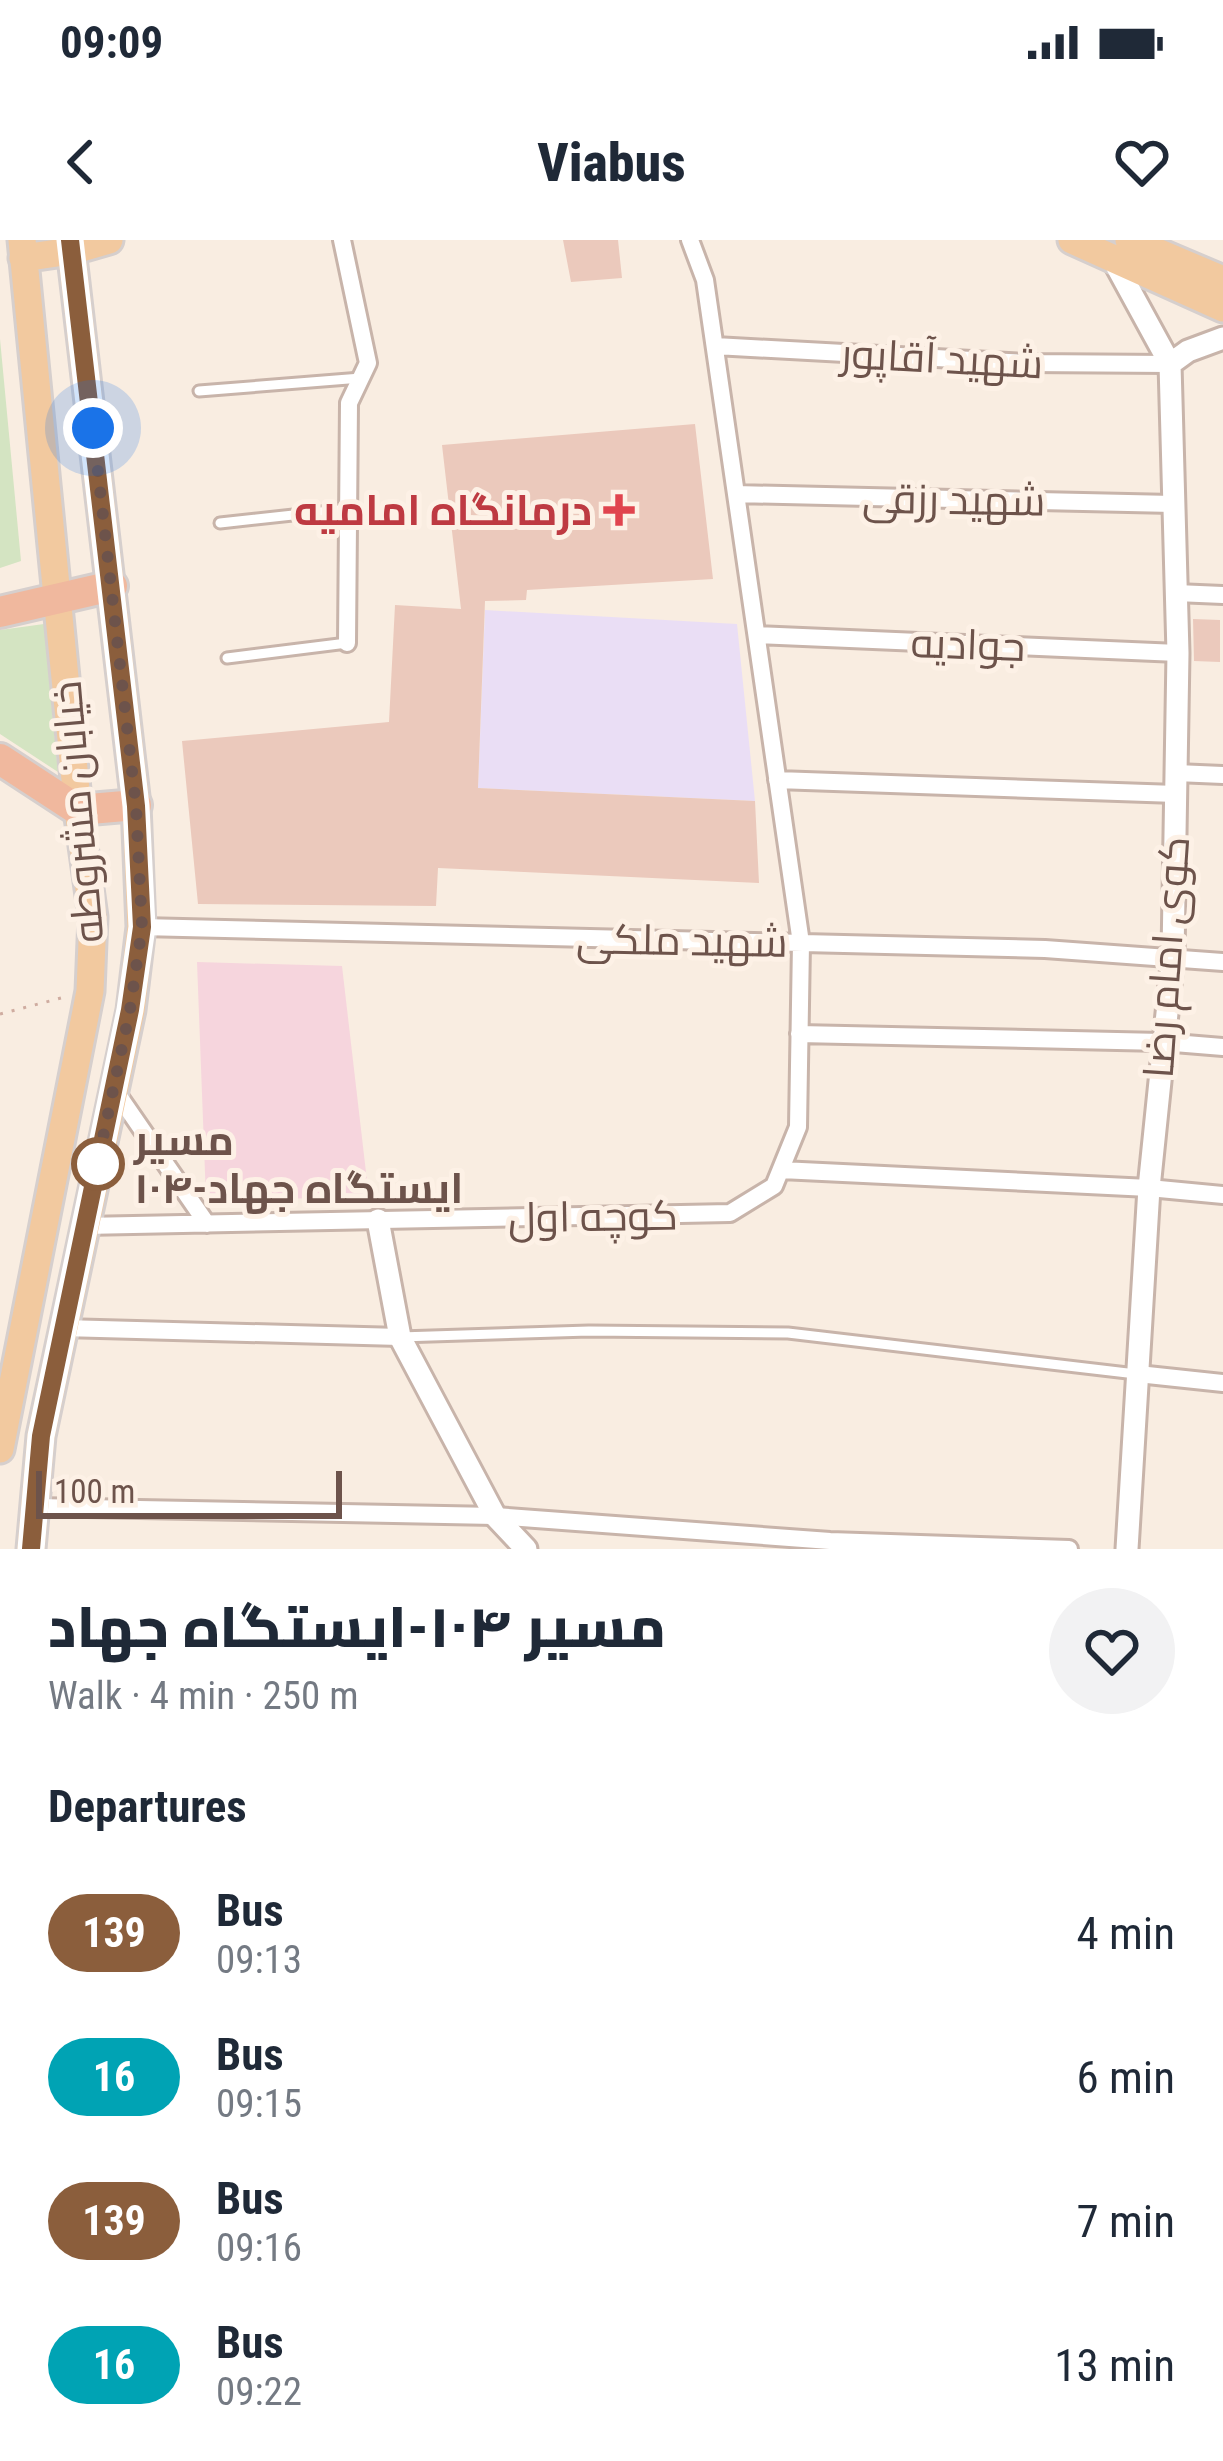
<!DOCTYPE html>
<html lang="en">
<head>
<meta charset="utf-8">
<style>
  body { margin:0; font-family:"Roboto Condensed",Cairo,sans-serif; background:#f2f2f3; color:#1f2937; height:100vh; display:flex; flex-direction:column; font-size:45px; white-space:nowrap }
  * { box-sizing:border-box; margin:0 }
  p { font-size:39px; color:#747a83 }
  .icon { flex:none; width:66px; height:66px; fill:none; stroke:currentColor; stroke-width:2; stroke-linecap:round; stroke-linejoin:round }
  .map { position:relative; height:1309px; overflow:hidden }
  .details { display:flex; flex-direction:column; background:#fff; flex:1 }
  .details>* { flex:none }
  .badge { padding:0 24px; border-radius:39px; font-size:42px; line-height:78px }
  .scale { position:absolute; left:36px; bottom:30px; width:306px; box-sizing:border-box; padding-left:12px; border:6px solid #6d534b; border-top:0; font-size:33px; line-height:42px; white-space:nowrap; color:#6d534b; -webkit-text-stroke:9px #fdf1e6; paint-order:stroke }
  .you { position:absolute; width:60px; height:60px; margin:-30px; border:9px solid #fff; border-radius:50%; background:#1a73e8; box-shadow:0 0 0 18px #1a73e833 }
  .map>.badge { position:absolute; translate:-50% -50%; box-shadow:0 0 0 6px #fff }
  h2 { padding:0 48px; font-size:45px; line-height:108px }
  .round { display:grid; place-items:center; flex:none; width:126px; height:126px; border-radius:63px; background:#f2f2f3 }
  .overview { display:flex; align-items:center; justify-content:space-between; height:204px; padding:0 48px }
  h1 { font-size:57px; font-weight:800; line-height:90px }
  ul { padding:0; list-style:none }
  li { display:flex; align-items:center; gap:36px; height:144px; padding:0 48px }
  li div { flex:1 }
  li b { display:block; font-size:45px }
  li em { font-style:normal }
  li .badge { min-width:132px; font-weight:700; text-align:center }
  .status { display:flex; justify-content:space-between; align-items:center; height:84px; padding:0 60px; background:#fff; direction:ltr }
  .status svg { height:33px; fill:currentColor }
  header { display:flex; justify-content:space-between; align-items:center; height:156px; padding:0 48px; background:#fff; font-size:54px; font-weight:800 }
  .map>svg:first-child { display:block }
  .education { fill:#eadef5 }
  .medical { fill:#f6d5dd }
  .green { fill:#d4e4c2 }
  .building { fill:#ebc9bc }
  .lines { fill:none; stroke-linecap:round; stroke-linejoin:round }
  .service-casing { stroke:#c8b4aa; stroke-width:15 }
  .minor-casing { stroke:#c8b4aa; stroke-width:22 }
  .tertiary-casing { stroke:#c8b4aa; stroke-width:27 }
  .primary-casing { stroke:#d6cfcd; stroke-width:33 }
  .trunk-casing { stroke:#d6cfcd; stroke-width:36 }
  .path { stroke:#cfaca0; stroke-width:3; stroke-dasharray:3 9; stroke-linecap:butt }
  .service { stroke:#fff; stroke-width:9 }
  .minor { stroke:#fff; stroke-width:16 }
  .tertiary { stroke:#fff; stroke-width:21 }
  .primary { stroke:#f2c99f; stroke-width:27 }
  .trunk { stroke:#f0b89e; stroke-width:30 }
  .line-casing { stroke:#fff; stroke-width:27 }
  .line { stroke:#8b5e3c; stroke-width:18 }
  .walk { stroke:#6d534b; stroke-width:12; stroke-dasharray:0 21.6 }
  .health-dot { fill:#e0444e; stroke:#fdf1e6; stroke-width:4.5 }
  .stop-dot { fill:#fff; stroke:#8b5e3c; stroke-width:6 }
  .labels { text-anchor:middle; stroke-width:10; stroke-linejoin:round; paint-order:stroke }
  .street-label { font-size:42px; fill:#6d534b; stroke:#fdf1e6 }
  .health-label { font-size:42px; font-weight:bold; fill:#be3a42; stroke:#fdf1e6; text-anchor:end }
  .stop-label { font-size:42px; font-weight:bold; fill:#6d534b; stroke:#fdf1e6; text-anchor:start }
</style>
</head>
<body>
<div class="status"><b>09:09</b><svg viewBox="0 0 49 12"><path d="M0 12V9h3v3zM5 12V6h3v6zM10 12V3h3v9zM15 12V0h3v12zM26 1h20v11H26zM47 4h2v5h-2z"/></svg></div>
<header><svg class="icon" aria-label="back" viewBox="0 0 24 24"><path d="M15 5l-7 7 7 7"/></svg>Viabus<svg class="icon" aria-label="heart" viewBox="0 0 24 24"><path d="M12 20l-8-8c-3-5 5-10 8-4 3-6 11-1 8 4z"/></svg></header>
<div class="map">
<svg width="1223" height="1309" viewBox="0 0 1223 1309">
  <rect width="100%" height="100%" fill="#f9ede1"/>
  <path class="education" d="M 485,370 L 737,384 L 755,561 L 478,548 Z"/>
  <path class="medical" d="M 197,722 L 342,726 L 369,958 L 206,959 Z"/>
  <path class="green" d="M 0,99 L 21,321 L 0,328 Z
    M 44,384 L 58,532 L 0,494 L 0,390 Z"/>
  <path class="building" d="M 563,0 L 618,0 L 622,38 L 571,42 Z
    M 695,184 L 713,339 L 527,350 L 526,360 L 485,361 L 478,548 L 755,561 L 759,643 L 438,628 L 436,666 L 198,664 L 182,501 L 389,482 L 395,365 L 461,369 L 442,205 Z
    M 1193,379 L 1220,380 L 1220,422 L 1194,421 Z"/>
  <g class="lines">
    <g class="service-casing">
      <path id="service" d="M 199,151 L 361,138
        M 220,283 L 348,269
        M 227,418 L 347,403
        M 400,1097 L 589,1091 L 788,1093 L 1136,1134"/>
    </g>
    <g class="minor-casing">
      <path id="minor" d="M 342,0 L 368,123 L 349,163 L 347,403
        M 715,106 L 1026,123 L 1170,124
        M 736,254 L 1173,264
        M 1176,353 L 1223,355
        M 758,395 L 1178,413
        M 1176,533 L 1223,535
        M 777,540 L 1176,554
        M 141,687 L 1045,709 L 1223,722
        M 799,794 L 1162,802 L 1223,807
        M 114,849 L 207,984
        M 781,930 L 1149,948 L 1223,955
        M 84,986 L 730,973 L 774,946 L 798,887 L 801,703 L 705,40 L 690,0
        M 63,1088 L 400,1097
        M 1138,1134 L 1223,1143
        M 35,1267 L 495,1276 L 830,1301 L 1069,1309"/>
    </g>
    <g class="tertiary-casing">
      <path id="tertiary" d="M 1111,16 L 1170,124 L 1178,413 L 1173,715 L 1149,948 L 1127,1309
        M 1170,124 L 1188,111 L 1223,98
        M 378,980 L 400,1097 L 495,1276 L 526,1309"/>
    </g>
    <g class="primary-casing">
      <path id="primary" d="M 1072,0 L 1223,68
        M 1129,0 L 1223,40
        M 23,18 L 71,11 L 109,0
        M 0,1209 L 90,751 L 93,677 L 78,570 L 22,0
        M 31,1309 L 41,1196 L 131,770 L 141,687 L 136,565 L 70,0"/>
    </g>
    <g class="trunk-casing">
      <path id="trunk" d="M 0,372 L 112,346
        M 0,519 L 78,570 L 136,565"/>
    </g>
    <path class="path" d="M 0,774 L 65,757"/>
    <use href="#service" class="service"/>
    <use href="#minor" class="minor"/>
    <use href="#tertiary" class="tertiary"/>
    <use href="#primary" class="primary"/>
    <use href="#trunk" class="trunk"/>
  </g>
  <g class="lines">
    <g class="line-casing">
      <path id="line" d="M 31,1309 L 41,1196 L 130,770 L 142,687 L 136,566 L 70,0"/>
    </g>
    <use href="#line" class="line"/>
    <path class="walk" d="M 93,188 L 136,566 L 142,687 L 130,770 L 94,940 L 98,924"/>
  </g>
  <path class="health-dot" d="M613 252h12v12h12v12h-12v12h-12v-12h-12v-12h12z"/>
  <circle class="stop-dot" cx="98" cy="924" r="24"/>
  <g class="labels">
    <g class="street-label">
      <text transform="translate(942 118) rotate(3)" y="15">شهید آقاپور</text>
      <text transform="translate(954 259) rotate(1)" y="15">شهید رزقی</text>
      <text transform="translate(968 404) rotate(2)" y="15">جوادیه</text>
      <text transform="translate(77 572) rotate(-95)" y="15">خیابان مشروطه</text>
      <text transform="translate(682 700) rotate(1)" y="15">شهید ملکی</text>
      <text transform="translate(1166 717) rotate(-86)" y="15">کوی امام رضا</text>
      <text transform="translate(593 976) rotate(-1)" y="15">کوچه اول</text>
    </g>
    <g class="health-label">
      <text x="592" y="285">درمانگاه امامیه</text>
    </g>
    <g class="stop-label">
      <text x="134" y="915">مسیر<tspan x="134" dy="48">۱۰۴-ایستگاه جهاد</tspan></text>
    </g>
  </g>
</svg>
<div class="scale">100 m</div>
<div class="you" style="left:93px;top:188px"></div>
</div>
<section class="details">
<div class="overview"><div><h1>مسیر ۱۰۴-ایستگاه جهاد</h1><p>Walk · 4 min · 250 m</p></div><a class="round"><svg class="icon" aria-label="heart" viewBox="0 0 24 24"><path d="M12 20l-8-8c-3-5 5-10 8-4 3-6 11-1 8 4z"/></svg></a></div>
<h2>Departures</h2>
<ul>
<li><span class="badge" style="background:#8b5e3c;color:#fff">139</span><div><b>Bus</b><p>09:13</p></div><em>4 min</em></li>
<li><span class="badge" style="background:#00a3b4;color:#fff">16</span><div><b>Bus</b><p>09:15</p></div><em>6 min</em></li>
<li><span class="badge" style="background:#8b5e3c;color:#fff">139</span><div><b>Bus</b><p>09:16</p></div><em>7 min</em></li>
<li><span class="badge" style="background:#00a3b4;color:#fff">16</span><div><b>Bus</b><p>09:22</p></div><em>13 min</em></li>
</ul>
</section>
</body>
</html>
